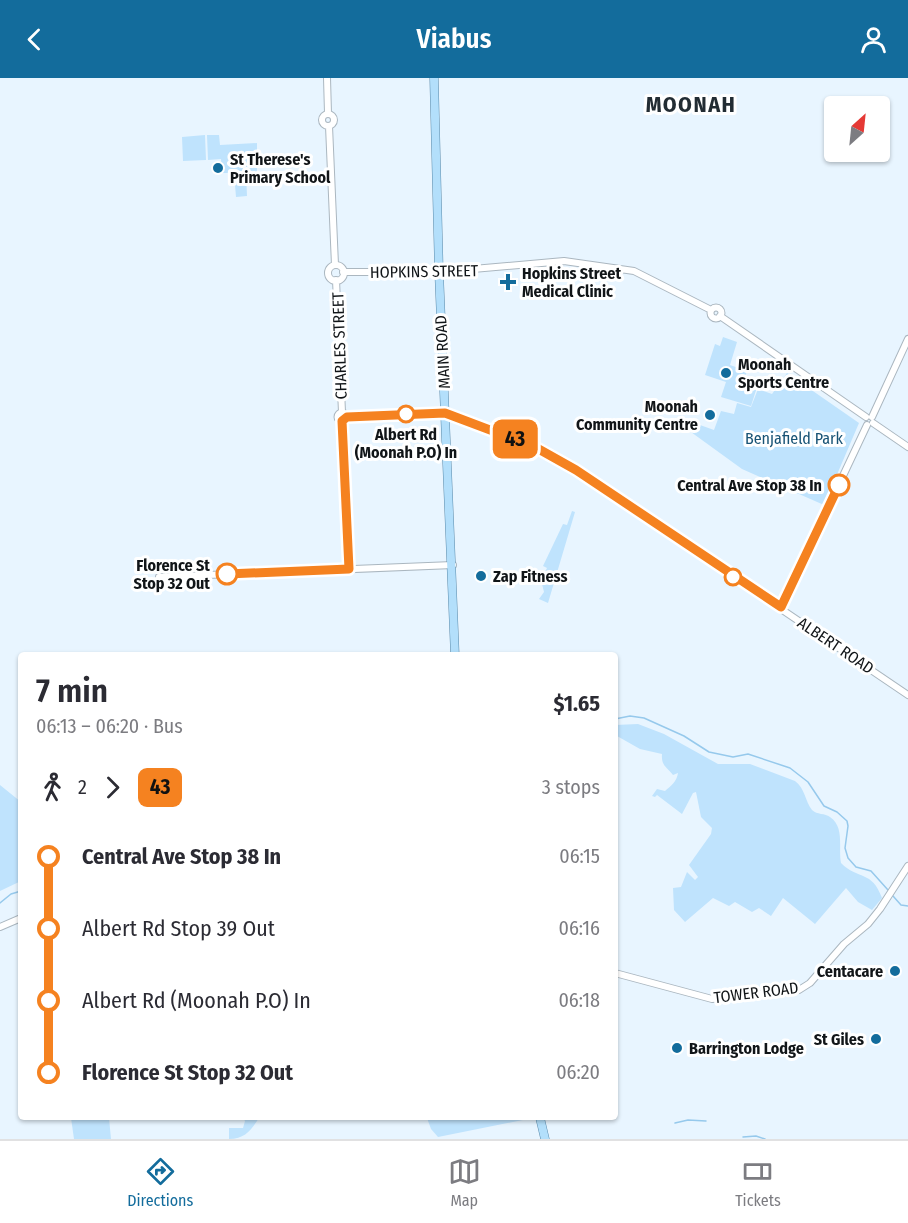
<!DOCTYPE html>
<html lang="en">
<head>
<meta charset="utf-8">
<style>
  body { margin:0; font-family:"Fira Sans Condensed",sans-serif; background:#f2f2f3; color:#2b2b33; height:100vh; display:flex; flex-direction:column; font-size:22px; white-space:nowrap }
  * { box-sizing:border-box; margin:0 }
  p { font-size:20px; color:#7c7c81 }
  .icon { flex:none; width:33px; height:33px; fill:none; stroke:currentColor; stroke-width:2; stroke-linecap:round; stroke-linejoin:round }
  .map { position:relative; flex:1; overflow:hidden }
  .drawer { position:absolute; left:18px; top:574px; width:600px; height:468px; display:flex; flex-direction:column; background:#fff; border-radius:6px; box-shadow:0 2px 4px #0004 }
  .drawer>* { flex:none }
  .badge { padding:0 12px; border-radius:9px; font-size:21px; line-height:39px }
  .needle { width:39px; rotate:27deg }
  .controls { position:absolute; left:824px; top:18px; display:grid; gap:12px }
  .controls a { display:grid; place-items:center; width:66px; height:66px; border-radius:6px; background:#fff; box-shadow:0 2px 4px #0004; font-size:30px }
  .map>.badge { position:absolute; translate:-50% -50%; box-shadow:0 0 0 3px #fff }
  .legs { display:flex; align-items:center; gap:9px; height:66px; padding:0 18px; font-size:20px }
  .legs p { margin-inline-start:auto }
  .summary { display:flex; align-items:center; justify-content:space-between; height:102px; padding:0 18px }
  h1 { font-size:33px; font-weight:600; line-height:45px }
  ul { padding:0 18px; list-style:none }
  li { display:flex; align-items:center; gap:21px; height:72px; font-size:22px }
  li i { display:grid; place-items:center; width:9px; height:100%; margin:0 8px; background:currentColor }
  li i::after { content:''; width:15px; height:15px; margin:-8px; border:4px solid; border-radius:50%; background:#fff }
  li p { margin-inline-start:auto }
  li:first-child i { background:linear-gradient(#0000 50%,currentColor 0) }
  li:last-child i { background:linear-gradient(currentColor 50%,#0000 0) }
  header { display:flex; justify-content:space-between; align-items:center; height:78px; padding:0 18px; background:#136c9c; color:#fff; font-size:27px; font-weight:600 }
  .tabs { display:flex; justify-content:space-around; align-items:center; height:84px; border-top:2px solid #e1e1e2; background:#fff; font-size:16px; color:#7c7c81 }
  .tabs a { display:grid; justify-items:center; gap:3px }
  .tabs .selected { color:#136c9c }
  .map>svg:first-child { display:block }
  .green { fill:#bfe3fd }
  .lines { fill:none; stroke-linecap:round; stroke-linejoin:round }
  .stream { stroke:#96c9ec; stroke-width:1.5 }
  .minor-casing { stroke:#abb7c0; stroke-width:8 }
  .major-casing { stroke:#5a8aaa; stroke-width:9 }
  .minor { stroke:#fff; stroke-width:6 }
  .major { stroke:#b3dffb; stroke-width:8 }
  .line-1-casing { stroke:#fff; stroke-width:14 }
  .line-1 { stroke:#f58220; stroke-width:9 }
  .poi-dot { fill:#136c9c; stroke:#fff; stroke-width:2 }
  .stop-1-dot { fill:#fff; stroke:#f58220; stroke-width:3 }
  .labels { text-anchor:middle; stroke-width:6; stroke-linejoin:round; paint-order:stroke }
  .poi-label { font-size:16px; font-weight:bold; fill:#111518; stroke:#fff; text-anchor:start }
  .street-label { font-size:16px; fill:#111518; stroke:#fff }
  .stop-label { font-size:16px; font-weight:bold; fill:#111518; stroke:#fff; text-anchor:end }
  .park-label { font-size:16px; fill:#185375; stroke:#fff }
  .district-label { font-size:22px; font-weight:bold; letter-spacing:1.5px; fill:#222c33; stroke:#fff }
</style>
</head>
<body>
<header><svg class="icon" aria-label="back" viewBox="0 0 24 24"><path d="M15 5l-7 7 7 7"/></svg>Viabus<svg class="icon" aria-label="person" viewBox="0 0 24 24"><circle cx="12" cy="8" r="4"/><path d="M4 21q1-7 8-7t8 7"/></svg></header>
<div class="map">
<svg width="908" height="1061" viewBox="0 0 908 1061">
  <rect width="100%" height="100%" fill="#e8f5ff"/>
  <path class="green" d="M 205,57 L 206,82 L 183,83 L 182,59 Z
    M 207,57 L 219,57 L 220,67 L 257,65 L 257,94 L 246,94 L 247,118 L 236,119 L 234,95 L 222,95 L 221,81 L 208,82 Z
    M 723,259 L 737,264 L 730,287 L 747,293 L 744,302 L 758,306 L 751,328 L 721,319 L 726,304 L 705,297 L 715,266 L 720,268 Z
    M 787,295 L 859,345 L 824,427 L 742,391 L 684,349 L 686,342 L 714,352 L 721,333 L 734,336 L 737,325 L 751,329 L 758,311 L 772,316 Z
    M 572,433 L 575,434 L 548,525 L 539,521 L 544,514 L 541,502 L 547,490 L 543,488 L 563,446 L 567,447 Z
    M 638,646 L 664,656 L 718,686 L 750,686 L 795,703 C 805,710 805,723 812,732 C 817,737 825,735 830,739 C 845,749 838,770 841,785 C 858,802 872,792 882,820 L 872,832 L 858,824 L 846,810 L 815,846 L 783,820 L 771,838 L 759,830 L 752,834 L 735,824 L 729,828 L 713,820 L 685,844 L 674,832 L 673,810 L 681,809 L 687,794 L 695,802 L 698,799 L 689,787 L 711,756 L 712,750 L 701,739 L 696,714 L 693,715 L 682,736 L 657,717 L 655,719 L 652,718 L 657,711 L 665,713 C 671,708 677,703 678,695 L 673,697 C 667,689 661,688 662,676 L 640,671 L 617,658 L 615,661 L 615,647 Z
    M 0,707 L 21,724 L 21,803 L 0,813 Z
    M 71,1040 L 109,1040 L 111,1061 L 74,1061 Z
    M 243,1040 L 259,1040 C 251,1052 245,1061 229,1061 L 229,1050 L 243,1050 L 245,1043 Z
    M 427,1040 L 522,1040 L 523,1042 L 438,1059 L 431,1051 Z"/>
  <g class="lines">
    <path class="stream" d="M 615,641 L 630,638 L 644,640 L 684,658 L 709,674 L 733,679 L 748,676 L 790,690 L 808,704 L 824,728 L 837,734 L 847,743 L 848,748 L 845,770 L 848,780 L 856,789 L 871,793 L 888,812
      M 893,818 L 901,827 L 908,828
      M 0,825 L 11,816 L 21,813
      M 675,1045 L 688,1042 L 706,1043
      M 743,1059 L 756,1058 L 765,1061"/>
    <g class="minor-casing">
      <path id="minor" d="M 327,0 L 328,35
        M322 42a6 6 0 1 1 12 0a6 6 0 1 1-12 0Z
        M 329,48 L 335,187
        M328 195a8 8 0 1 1 16 0a8 8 0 1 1-16 0Z
        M 343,194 L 439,194 L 564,183 L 634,193 L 711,232
        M 336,202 L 342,334
        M710.5 235a5.5 5.5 0 1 1 11 0a5.5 5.5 0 1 1-11 0Z
        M 720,238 L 866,339
        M337.5 339a4.5 4.5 0 1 1 9 0a4.5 4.5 0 1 1-9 0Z
        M 347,339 L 445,335 L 487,349 L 535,370 L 586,399 L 908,617
        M 872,339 L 908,261
        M 342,343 L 349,491
        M 873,345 L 908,369
        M 159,499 L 453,487
        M 781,529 L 867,347
        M 0,849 L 21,840
        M 615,895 L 712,921 L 799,912 L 810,905 L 844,866 L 868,846 L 880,831 L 908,788"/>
    </g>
    <g class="major-casing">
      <path id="major" d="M 434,0 L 439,194 L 455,578
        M 540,1040 L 545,1061"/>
    </g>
    <use href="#minor" class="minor"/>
    <use href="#major" class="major"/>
  </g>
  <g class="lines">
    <g class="line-1-casing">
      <path id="line-1" d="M 227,496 L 349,491 L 342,343 L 347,339 L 445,335 L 535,369 L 576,392 L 781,529 L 839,407"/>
    </g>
    <use href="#line-1" class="line-1"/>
  </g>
  <g class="poi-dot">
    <circle cx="218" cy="90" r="6"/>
    <path d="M505 195h6v6h6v6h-6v6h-6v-6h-6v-6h6z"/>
    <circle cx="726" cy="295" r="6"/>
    <circle cx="710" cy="337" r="6"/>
    <circle cx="481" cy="498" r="6"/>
    <circle cx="895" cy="893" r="6"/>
    <circle cx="876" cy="961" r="6"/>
    <circle cx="677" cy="970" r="6"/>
  </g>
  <g class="stop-1-dot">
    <circle cx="406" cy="336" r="8"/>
    <circle cx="839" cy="407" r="10"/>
    <circle cx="227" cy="496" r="10"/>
    <circle cx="733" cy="499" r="8"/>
  </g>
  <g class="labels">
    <g class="poi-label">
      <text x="230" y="87">St Therese's<tspan x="230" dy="18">Primary School</tspan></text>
      <text x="522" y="201">Hopkins Street<tspan x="522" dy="18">Medical Clinic</tspan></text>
      <text x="738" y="292">Moonah<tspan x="738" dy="18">Sports Centre</tspan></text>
      <text x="698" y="334" text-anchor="end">Moonah<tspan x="698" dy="18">Community Centre</tspan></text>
      <text x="493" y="504">Zap Fitness</text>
      <text x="883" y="899" text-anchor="end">Centacare</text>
      <text x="864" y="967" text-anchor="end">St Giles</text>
      <text x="689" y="976">Barrington Lodge</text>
    </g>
    <g class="street-label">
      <text transform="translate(424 193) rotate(-1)" y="6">HOPKINS STREET</text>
      <text transform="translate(339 268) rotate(-92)" y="6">CHARLES STREET</text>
      <text transform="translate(442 274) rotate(-93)" y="6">MAIN ROAD</text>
      <text transform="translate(836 567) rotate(34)" y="6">ALBERT ROAD</text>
      <text transform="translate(756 914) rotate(-7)" y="6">TOWER ROAD</text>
    </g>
    <g class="stop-label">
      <text x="406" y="362" text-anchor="middle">Albert Rd<tspan x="406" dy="18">(Moonah P.O) In</tspan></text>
      <text x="822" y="413">Central Ave Stop 38 In</text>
      <text x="210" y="493">Florence St<tspan x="210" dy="18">Stop 32 Out</tspan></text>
    </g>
    <g class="park-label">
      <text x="794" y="366">Benjafield Park</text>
    </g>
    <g class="district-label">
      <text x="691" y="34">MOONAH</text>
    </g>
  </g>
</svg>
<div class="controls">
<a><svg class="needle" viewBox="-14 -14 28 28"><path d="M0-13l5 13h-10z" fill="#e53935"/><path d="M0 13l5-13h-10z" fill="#7c7c81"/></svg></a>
</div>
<b class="badge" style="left:515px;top:361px;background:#f58220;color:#111">43</b>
<section class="drawer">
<div class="summary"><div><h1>7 min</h1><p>06:13 – 06:20 · Bus</p></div><b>$1.65</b></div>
<div class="legs"><svg class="icon" aria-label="walk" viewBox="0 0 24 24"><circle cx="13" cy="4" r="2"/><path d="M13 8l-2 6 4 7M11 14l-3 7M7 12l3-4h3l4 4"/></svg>2<svg class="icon" aria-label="forward" viewBox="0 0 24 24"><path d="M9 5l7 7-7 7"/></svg><b class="badge" style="background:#f58220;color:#111">43</b><p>3 stops</p></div>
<ul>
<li><i style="color:#f58220"></i><b>Central Ave Stop 38 In</b><p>06:15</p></li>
<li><i style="color:#f58220"></i><span>Albert Rd Stop 39 Out</span><p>06:16</p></li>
<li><i style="color:#f58220"></i><span>Albert Rd (Moonah P.O) In</span><p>06:18</p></li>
<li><i style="color:#f58220"></i><b>Florence St Stop 32 Out</b><p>06:20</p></li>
</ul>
</section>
</div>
<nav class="tabs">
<a class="selected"><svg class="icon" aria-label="directions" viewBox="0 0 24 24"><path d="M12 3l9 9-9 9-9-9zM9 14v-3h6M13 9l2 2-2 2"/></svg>Directions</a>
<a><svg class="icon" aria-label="map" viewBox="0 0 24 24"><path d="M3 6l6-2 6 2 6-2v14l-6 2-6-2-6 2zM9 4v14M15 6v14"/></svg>Map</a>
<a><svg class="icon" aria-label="tickets" viewBox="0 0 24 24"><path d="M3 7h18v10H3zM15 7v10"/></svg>Tickets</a>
</nav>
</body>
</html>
